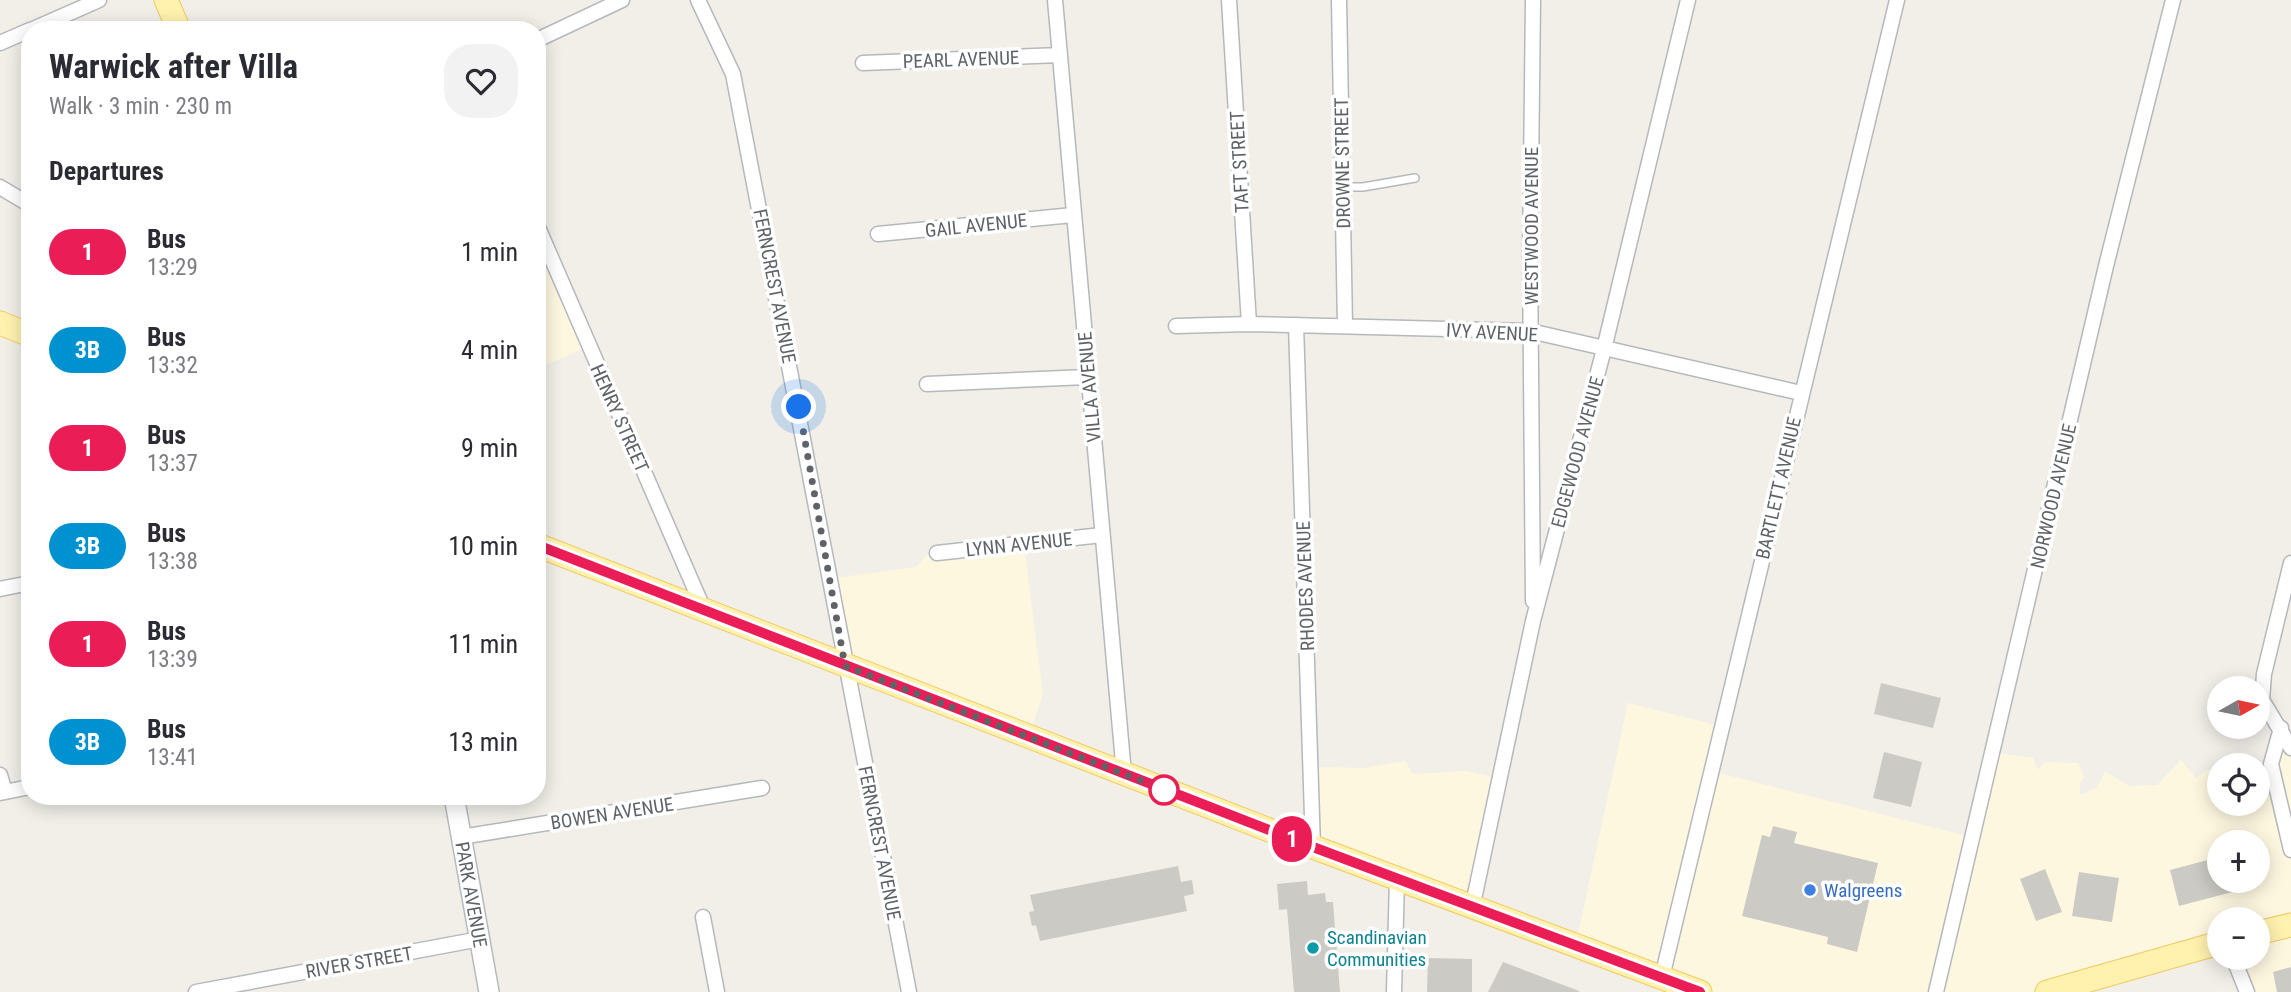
<!DOCTYPE html>
<html lang="en">
<head>
<meta charset="utf-8">
<style>
  body { margin:0; font-family:"Roboto Condensed",sans-serif; background:#f2f2f3; color:#2b2b33; height:100vh; display:flex; flex-direction:column; font-size:26px; white-space:nowrap }
  * { box-sizing:border-box; margin:0 }
  p { font-size:23px; color:#7c7c81 }
  .icon { flex:none; width:38px; height:38px; fill:none; stroke:currentColor; stroke-width:2; stroke-linecap:round; stroke-linejoin:round }
  .map { position:relative; flex:1; overflow:hidden }
  .panel { position:absolute; left:21px; top:21px; width:525px; height:784px; display:flex; flex-direction:column; background:#fff; border-radius:28px; box-shadow:0 4px 18px #0003 }
  .panel>* { flex:none }
  .badge { padding:0 14px; border-radius:23px; font-size:24px; line-height:46px }
  .needle { width:46px; rotate:81deg }
  .controls { position:absolute; left:2207px; top:676px; display:grid; gap:14px }
  .controls a { display:grid; place-items:center; width:63px; height:63px; border-radius:50%; background:#fff; box-shadow:0 4px 18px #0003; font-size:35px }
  .you { position:absolute; width:35px; height:35px; margin:-18px; border:5px solid #fff; border-radius:50%; background:#1a73e8; box-shadow:0 0 0 10px #1a73e833 }
  .map>.badge { position:absolute; translate:-50% -50%; box-shadow:0 0 0 4px #fff }
  h2 { padding:0 28px; font-size:26px; line-height:63px }
  .round { display:grid; place-items:center; flex:none; width:74px; height:74px; border-radius:28px; background:#f2f2f3 }
  .summary { display:flex; align-items:center; justify-content:space-between; height:119px; padding:0 28px }
  h1 { font-size:33px; font-weight:700; line-height:52px }
  ul { padding:0; list-style:none }
  li { display:flex; align-items:center; gap:21px; height:98px; padding:0 28px }
  li div { flex:1 }
  li b { display:block; font-size:26px }
  li em { font-style:normal }
  li .badge { min-width:77px; font-weight:700; text-align:center }
  .map>svg:first-child { display:block }
  .commercial { fill:#fef7e0; fill-rule:evenodd }
  .building { fill:#cccac5 }
  .lines { fill:none; stroke-linecap:round; stroke-linejoin:round }
  .service-casing { stroke:#b5b8bc; stroke-width:10 }
  .minor-casing { stroke:#b5b8bc; stroke-width:17 }
  .secondary-casing { stroke:#b6babf; stroke-width:22 }
  .primary-casing { stroke:#f2c960; stroke-width:25 }
  .service { stroke:#fff; stroke-width:7 }
  .minor { stroke:#fff; stroke-width:14 }
  .secondary { stroke:#fff; stroke-width:19 }
  .primary { stroke:#fff2af; stroke-width:23 }
  .line-casing { stroke:#fff; stroke-width:16 }
  .line { stroke:#ea1d57; stroke-width:10 }
  .walk { stroke:#5f6368; stroke-width:7; stroke-dasharray:0 12.6 }
  .stop-dot { fill:#fff; stroke:#ea1d57; stroke-width:3.5 }
  .shop-dot { fill:#3f7fe0; stroke:#fff; stroke-width:2.5 }
  .culture-dot { fill:#0f9aa8; stroke:#fff; stroke-width:2.5 }
  .labels { text-anchor:middle; stroke-width:7; stroke-linejoin:round; paint-order:stroke }
  .street-label { font-size:19px; fill:#5f6368; stroke:#fff }
  .shop-label { font-size:19px; fill:#366cbe; stroke:#fff; text-anchor:start }
  .culture-label { font-size:19px; fill:#0d838f; stroke:#fff; text-anchor:start }
</style>
</head>
<body>
<div class="map">
<svg width="2291" height="992" viewBox="0 0 2291 992">
  <rect width="100%" height="100%" fill="#f1efe8"/>
  <path class="commercial" d="M 537,230 L 587,347 L 537,369 Z
    M 1004,545 L 1024,545 L 1043,695 L 1029,735 L 849,667 L 835,578 L 916,567 L 927,555 Z
    M 1628,703 L 1724,727 L 1715,772 L 1967,836 L 1989,752 L 2033,758 L 2038,770 L 2045,762 L 2078,763 L 2084,777 L 2080,783 L 2080,795 L 2097,788 L 2105,771 L 2129,786 L 2157,785 L 2181,760 L 2196,778 L 2205,771 L 2219,769 L 2219,803 L 2258,803 L 2258,765 L 2248,765 L 2272,761 L 2281,736 L 2291,744 L 2291,992 L 2242,992 L 2227,957 L 2258,957 L 2258,919 L 2219,919 L 2219,949 L 2062,992 L 1686,992 L 1575,948 ZM 2219,842 L 2258,842 L 2258,880 L 2219,880 Z
    M 1406,761 L 1412,774 L 1465,771 L 1499,778 L 1471,902 L 1313,845 L 1316,767 L 1364,768 Z"/>
  <path class="building" d="M 1881,683 L 1941,698 L 1933,728 L 1874,714 Z
    M 1884,752 L 1922,762 L 1911,807 L 1873,798 Z
    M 1773,826 L 1797,832 L 1794,843 L 1878,863 L 1857,952 L 1827,944 L 1828,937 L 1742,916 L 1762,835 L 1770,837 Z
    M 2219,857 L 2219,880 L 2258,880 L 2259,885 L 2179,906 L 2170,870 Z
    M 1178,866 L 1181,882 L 1192,880 L 1194,894 L 1184,896 L 1187,911 L 1040,941 L 1036,925 L 1032,926 L 1029,912 L 1034,911 L 1030,895 Z
    M 2045,869 L 2062,912 L 2036,921 L 2020,879 Z
    M 2079,872 L 2119,878 L 2112,922 L 2072,916 Z
    M 1307,881 L 1308,895 L 1325,893 L 1326,902 L 1333,902 L 1340,992 L 1294,992 L 1287,909 L 1279,910 L 1277,884 Z
    M 1428,958 L 1472,959 L 1472,992 L 1427,992 Z
    M 1503,962 L 1579,991 L 1579,992 L 1488,992 Z
    M 2291,967 L 2291,992 L 2277,992 L 2273,972 Z"/>
  <g class="lines">
    <g class="service-casing">
      <path id="service" d="M 1343,187 L 1363,187 L 1415,178"/>
    </g>
    <g class="minor-casing">
      <path id="minor" d="M 698,0 L 733,74 L 909,992
        M 1055,0 L 1124,774
        M 1229,0 L 1249,324
        M 1339,0 L 1345,326
        M 31,30 L 99,0
        M 537,40 L 622,0
        M 0,43 L 30,30
        M 863,63 L 1059,55
        M 0,187 L 30,205
        M 537,225 L 704,610
        M 878,234 L 1073,215
        M 1296,325 L 1313,847
        M 1176,326 L 1249,324 L 1530,331 L 1801,393
        M 927,384 L 1087,377
        M 937,553 L 1102,535
        M 2291,563 L 2264,674 L 2262,700 L 2291,748
        M 0,589 L 30,583
        M 1533,601 L 1530,258 L 1533,0
        M 2281,728 L 2271,764 L 2291,850
        M 0,775 L 5,792
        M 0,793 L 30,787
        M 461,837 L 762,788
        M 1473,904 L 1533,621 L 1604,349 L 1688,0
        M 703,917 L 717,992
        M 2233,957 L 2247,992
        M 1662,977 L 1897,0
        M 196,992 L 480,939
        M 1394,992 L 1397,879
        M 1936,992 L 2106,266 L 2173,0"/>
    </g>
    <g class="secondary-casing">
      <g id="secondary">
        <path id="s1" d="M 454,796 L 489,992"/>
      </g>
    </g>
    <g class="primary-casing">
      <path id="primary" d="M 166,0 L 179,30
        M 0,323 L 30,335
        M 537,545 L 1313,847 L 1700,992
        M 2258,933 L 2291,925
        M 2047,992 L 2219,943"/>
    </g>
    <use href="#service" class="service"/>
    <use href="#minor" class="minor"/>
    <use href="#secondary" class="secondary"/>
    <use href="#primary" class="primary"/>
  </g>
  <g class="lines">
    <g class="line-casing">
      <path id="line" d="M 537,545 L 1313,847 L 1700,992"/>
    </g>
    <use href="#line" class="line"/>
    <path class="walk" d="M 799,407 L 845,666 L 1168,791 L 1164,790"/>
  </g>
  <circle class="stop-dot" cx="1164" cy="790" r="14"/>
  <circle class="shop-dot" cx="1810" cy="890" r="7"/>
  <circle class="culture-dot" cx="1313" cy="948" r="7"/>
  <g class="labels">
    <g class="street-label">
      <text transform="translate(961 59) rotate(-2)" y="7">PEARL AVENUE</text>
      <text transform="translate(1239 162) rotate(-93)" y="7">TAFT STREET</text>
      <text transform="translate(1342 163) rotate(-91)" y="7">DROWNE STREET</text>
      <text transform="translate(976 225) rotate(-6)" y="7">GAIL AVENUE</text>
      <text transform="translate(1531 226) rotate(-90)" y="7">WESTWOOD AVENUE</text>
      <text transform="translate(775 286) rotate(79)" y="7">FERNCREST AVENUE</text>
      <text transform="translate(1492 332) rotate(3)" y="7">IVY AVENUE</text>
      <text transform="translate(1089 387) rotate(-95)" y="7">VILLA AVENUE</text>
      <text transform="translate(620 418) rotate(66)" y="7">HENRY STREET</text>
      <text transform="translate(1577 452) rotate(-75)" y="7">EDGEWOOD AVENUE</text>
      <text transform="translate(1778 488) rotate(-77)" y="7">BARTLETT AVENUE</text>
      <text transform="translate(2053 496) rotate(-77)" y="7">NORWOOD AVENUE</text>
      <text transform="translate(1019 544) rotate(-6)" y="7">LYNN AVENUE</text>
      <text transform="translate(1305 586) rotate(-92)" y="7">RHODES AVENUE</text>
      <text transform="translate(612 813) rotate(-9)" y="7">BOWEN AVENUE</text>
      <text transform="translate(880 843) rotate(79)" y="7">FERNCREST AVENUE</text>
      <text dy="7" stroke="none"><textPath href="#s1" startOffset="100">PARK AVENUE</textPath></text>
      <text transform="translate(359 962) rotate(-10)" y="7">RIVER STREET</text>
    </g>
    <g class="shop-label">
      <text x="1824" y="897">Walgreens</text>
    </g>
    <g class="culture-label">
      <text x="1327" y="944">Scandinavian<tspan x="1327" dy="22">Communities</tspan></text>
    </g>
  </g>
</svg>
<div class="controls">
<a><svg class="needle" viewBox="-14 -14 28 28"><path d="M0-13l5 13h-10z" fill="#e53935"/><path d="M0 13l5-13h-10z" fill="#7c7c81"/></svg></a>
<a><svg class="icon" aria-label="locate" viewBox="0 0 24 24"><circle cx="12" cy="12" r="6"/><path d="M12 2v4M12 18v4M2 12h4M18 12h4"/></svg></a>
<a>+</a>
<a>−</a>
</div>
<div class="you" style="left:799px;top:407px"></div>
<b class="badge" style="left:1292px;top:839px;background:#ea1d57;color:#fff">1</b>
<section class="panel">
<div class="summary"><div><h1>Warwick after Villa</h1><p>Walk · 3 min · 230 m</p></div><a class="round"><svg class="icon" aria-label="heart" viewBox="0 0 24 24"><path d="M12 20l-8-8c-3-5 5-10 8-4 3-6 11-1 8 4z"/></svg></a></div>
<h2>Departures</h2>
<ul>
<li><span class="badge" style="background:#ea1d57;color:#fff">1</span><div><b>Bus</b><p>13:29</p></div><em>1 min</em></li>
<li><span class="badge" style="background:#0092d0;color:#fff">3B</span><div><b>Bus</b><p>13:32</p></div><em>4 min</em></li>
<li><span class="badge" style="background:#ea1d57;color:#fff">1</span><div><b>Bus</b><p>13:37</p></div><em>9 min</em></li>
<li><span class="badge" style="background:#0092d0;color:#fff">3B</span><div><b>Bus</b><p>13:38</p></div><em>10 min</em></li>
<li><span class="badge" style="background:#ea1d57;color:#fff">1</span><div><b>Bus</b><p>13:39</p></div><em>11 min</em></li>
<li><span class="badge" style="background:#0092d0;color:#fff">3B</span><div><b>Bus</b><p>13:41</p></div><em>13 min</em></li>
</ul>
</section>
</div>
</body>
</html>
